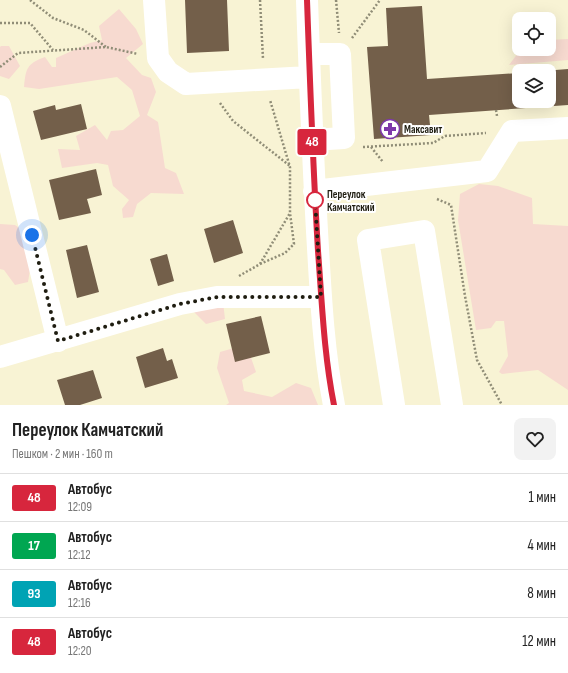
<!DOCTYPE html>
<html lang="ru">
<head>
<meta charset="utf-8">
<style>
  body { margin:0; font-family:"Sofia Sans Condensed",sans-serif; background:#f2f2f2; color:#222; height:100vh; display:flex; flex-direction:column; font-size:15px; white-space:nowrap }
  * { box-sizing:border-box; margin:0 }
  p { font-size:13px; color:#767676 }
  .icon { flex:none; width:22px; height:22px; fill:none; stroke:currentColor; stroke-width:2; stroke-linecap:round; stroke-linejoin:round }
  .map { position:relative; height:405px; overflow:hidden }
  .side { display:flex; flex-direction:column; background:#fff; flex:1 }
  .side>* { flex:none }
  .badge { padding:0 8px; border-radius:3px; font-size:14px; line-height:26px }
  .fabs { position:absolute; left:512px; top:12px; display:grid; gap:8px }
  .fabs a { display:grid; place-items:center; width:44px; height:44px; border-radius:8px; background:#fff; box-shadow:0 4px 16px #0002; font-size:20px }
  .you { position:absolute; width:20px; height:20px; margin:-10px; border:3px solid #fff; border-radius:50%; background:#1a73e8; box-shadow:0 0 0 6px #1a73e833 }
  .map>.badge { position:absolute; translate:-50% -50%; box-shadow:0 0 0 2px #fff }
  .round { display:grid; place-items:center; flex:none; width:42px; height:42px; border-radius:8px; background:#f2f2f2 }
  .headline { display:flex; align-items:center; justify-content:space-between; height:68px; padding:0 12px }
  h1 { font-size:19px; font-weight:700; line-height:30px }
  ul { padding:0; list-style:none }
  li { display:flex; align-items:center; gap:12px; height:48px; padding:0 12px; border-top:1px solid #e0e0e0 }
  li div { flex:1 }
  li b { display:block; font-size:15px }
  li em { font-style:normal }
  li .badge { min-width:44px; font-weight:700; text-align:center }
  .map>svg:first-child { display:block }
  .green { fill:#f7dad0 }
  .building { fill:#735f4a }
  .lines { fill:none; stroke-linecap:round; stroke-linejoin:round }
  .path { stroke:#908d77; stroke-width:2.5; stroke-dasharray:2 2; stroke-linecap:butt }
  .minor { stroke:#fff; stroke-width:22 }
  .line-casing { stroke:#fff; stroke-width:9 }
  .line { stroke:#d7263d; stroke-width:6 }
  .walk { stroke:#1f1d11; stroke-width:4; stroke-dasharray:0 7.2 }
  .stop-dot { fill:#fff; stroke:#d7263d; stroke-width:2 }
  .labels { text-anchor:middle; stroke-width:4; stroke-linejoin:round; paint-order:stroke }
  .poi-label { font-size:11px; font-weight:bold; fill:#1f1d11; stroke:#fff; text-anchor:start }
  .stop-label { font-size:11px; font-weight:bold; fill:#1f1d11; stroke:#fff; text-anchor:start }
</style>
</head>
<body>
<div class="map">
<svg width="568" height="405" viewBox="0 0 568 405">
  <rect width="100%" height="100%" fill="#f8f3d4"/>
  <path class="green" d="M 119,9 L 136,29 L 143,44 L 126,58 L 142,75 L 151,78 L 156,92 L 147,115 L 158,122 L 165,168 L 176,173 L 184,194 L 151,193 L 137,204 L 133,217 L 123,218 L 122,209 L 129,200 L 113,186 L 108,165 L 97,163 L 62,168 L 58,149 L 80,150 L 76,136 L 95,125 L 107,140 L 111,131 L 123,130 L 140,116 L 132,90 L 117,77 L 39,89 L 24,87 C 26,69 26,64 45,57 L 52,67 L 56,67 L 56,58 L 90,43 L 102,40 L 99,26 Z
    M 568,39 L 568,60 L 509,65 L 521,49 L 549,49 L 549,40 Z
    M 1,46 L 9,46 L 20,66 L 9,79 L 0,76 L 0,47 Z
    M 479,184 L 498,186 L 532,198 L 533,224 L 568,226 L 568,390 L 538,370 L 502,374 L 499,372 L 508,356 L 504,321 L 496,321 L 491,328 L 476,330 L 458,220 L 460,194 Z
    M 0,224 L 15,225 L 44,245 L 30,270 L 28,282 L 15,285 L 4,270 L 0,269 Z
    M 223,302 L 225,319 L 206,324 L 189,307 Z
    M 234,348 L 249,352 L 256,372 L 242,380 L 244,391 L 272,397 L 296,383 L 311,388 L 318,405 L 226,405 L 229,403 L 217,368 L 220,352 Z"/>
  <path class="building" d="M 185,0 L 227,0 L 229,51 L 187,53 Z
    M 422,6 L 427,79 L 519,73 L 519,101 L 549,101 L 549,71 L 543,71 L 568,69 L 568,105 L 429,115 L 431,135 L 374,139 L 367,47 L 388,46 L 386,8 Z
    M 81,104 L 87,129 L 41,140 L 33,111 L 55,105 L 56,110 Z
    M 96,169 L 102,195 L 87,199 L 91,213 L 59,220 L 49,180 Z
    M 233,220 L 243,253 L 214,263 L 204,229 Z
    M 87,245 L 99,292 L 77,298 L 66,250 Z
    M 167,254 L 174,281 L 158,286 L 150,259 Z
    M 261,316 L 270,353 L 235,362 L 226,324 Z
    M 163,348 L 167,361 L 172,359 L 178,378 L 145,388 L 136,357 Z
    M 93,370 L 102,398 L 80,405 L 65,405 L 57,380 Z"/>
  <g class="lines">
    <path class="path" d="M 30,0 L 53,18 L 84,30 L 106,47
      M 260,0 L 263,59
      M 336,0 L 339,33
      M 0,23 L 30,23 L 53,50
      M 352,38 L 380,0
      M 0,67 L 18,53 L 106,47 L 138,54
      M 220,103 L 233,121 L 290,166
      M 496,110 L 497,116
      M 363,147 L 433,143 L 445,136 L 486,133
      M 371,147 L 383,162
      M 437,199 L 451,205 L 465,296 L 477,360 L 502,405
      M 260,264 L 285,253 L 294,244 L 290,213 L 290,167 L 270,100
      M 239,276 L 260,264 L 290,213"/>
    <path class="minor" d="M 154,0 L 158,58 L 168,72 L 186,84 L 309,77
      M 307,0 C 310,83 313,166 318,248 C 321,301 324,354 334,405
      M 309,54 L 340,54 L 344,138 L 312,140
      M 0,106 L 58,341
      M 314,191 L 487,171 L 512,131 L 568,128
      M 0,357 L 180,304 L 217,297 L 321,297
      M 394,405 L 368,240 L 424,231 L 452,405"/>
  </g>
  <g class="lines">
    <g class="line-casing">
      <path id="line" d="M 307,0 C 310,84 313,168 318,251 C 322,303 324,355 334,405"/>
    </g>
    <use href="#line" class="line"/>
    <path class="walk" d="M 32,235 L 58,341 L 180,304 L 217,297 L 321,297 L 315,200"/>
  </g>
  <defs>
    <g id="pharmacy-ring" transform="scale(1)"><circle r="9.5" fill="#fff" stroke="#7e38ab" stroke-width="1.5"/><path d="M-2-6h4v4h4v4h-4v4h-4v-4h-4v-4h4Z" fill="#7e38ab"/></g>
  </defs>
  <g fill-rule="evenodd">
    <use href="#pharmacy-ring" x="390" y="129"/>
  </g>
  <circle class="stop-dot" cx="315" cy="200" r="8"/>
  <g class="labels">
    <g class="poi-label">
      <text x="404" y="133">Максавит</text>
    </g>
    <g class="stop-label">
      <text x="327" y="198">Переулок<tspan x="327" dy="13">Камчатский</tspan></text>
    </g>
  </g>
</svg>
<div class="fabs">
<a><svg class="icon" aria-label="locate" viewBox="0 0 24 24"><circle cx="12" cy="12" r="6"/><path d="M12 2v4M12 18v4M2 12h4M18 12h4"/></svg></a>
<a><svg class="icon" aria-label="layers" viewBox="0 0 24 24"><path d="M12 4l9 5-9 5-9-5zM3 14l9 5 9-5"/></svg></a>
</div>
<div class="you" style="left:32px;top:235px"></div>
<b class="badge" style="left:312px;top:142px;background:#d7263d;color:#fff">48</b>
</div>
<section class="side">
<div class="headline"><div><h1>Переулок Камчатский</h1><p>Пешком · 2 мин · 160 m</p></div><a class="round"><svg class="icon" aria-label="heart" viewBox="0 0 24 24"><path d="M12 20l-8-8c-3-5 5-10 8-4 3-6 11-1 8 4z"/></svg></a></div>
<ul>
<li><span class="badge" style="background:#d7263d;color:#fff">48</span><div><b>Автобус</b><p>12:09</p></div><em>1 мин</em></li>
<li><span class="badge" style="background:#00a651;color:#fff">17</span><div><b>Автобус</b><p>12:12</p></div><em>4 мин</em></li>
<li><span class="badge" style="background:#00a3b4;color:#fff">93</span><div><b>Автобус</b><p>12:16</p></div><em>8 мин</em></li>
<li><span class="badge" style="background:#d7263d;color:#fff">48</span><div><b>Автобус</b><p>12:20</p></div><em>12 мин</em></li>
</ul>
</section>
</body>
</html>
